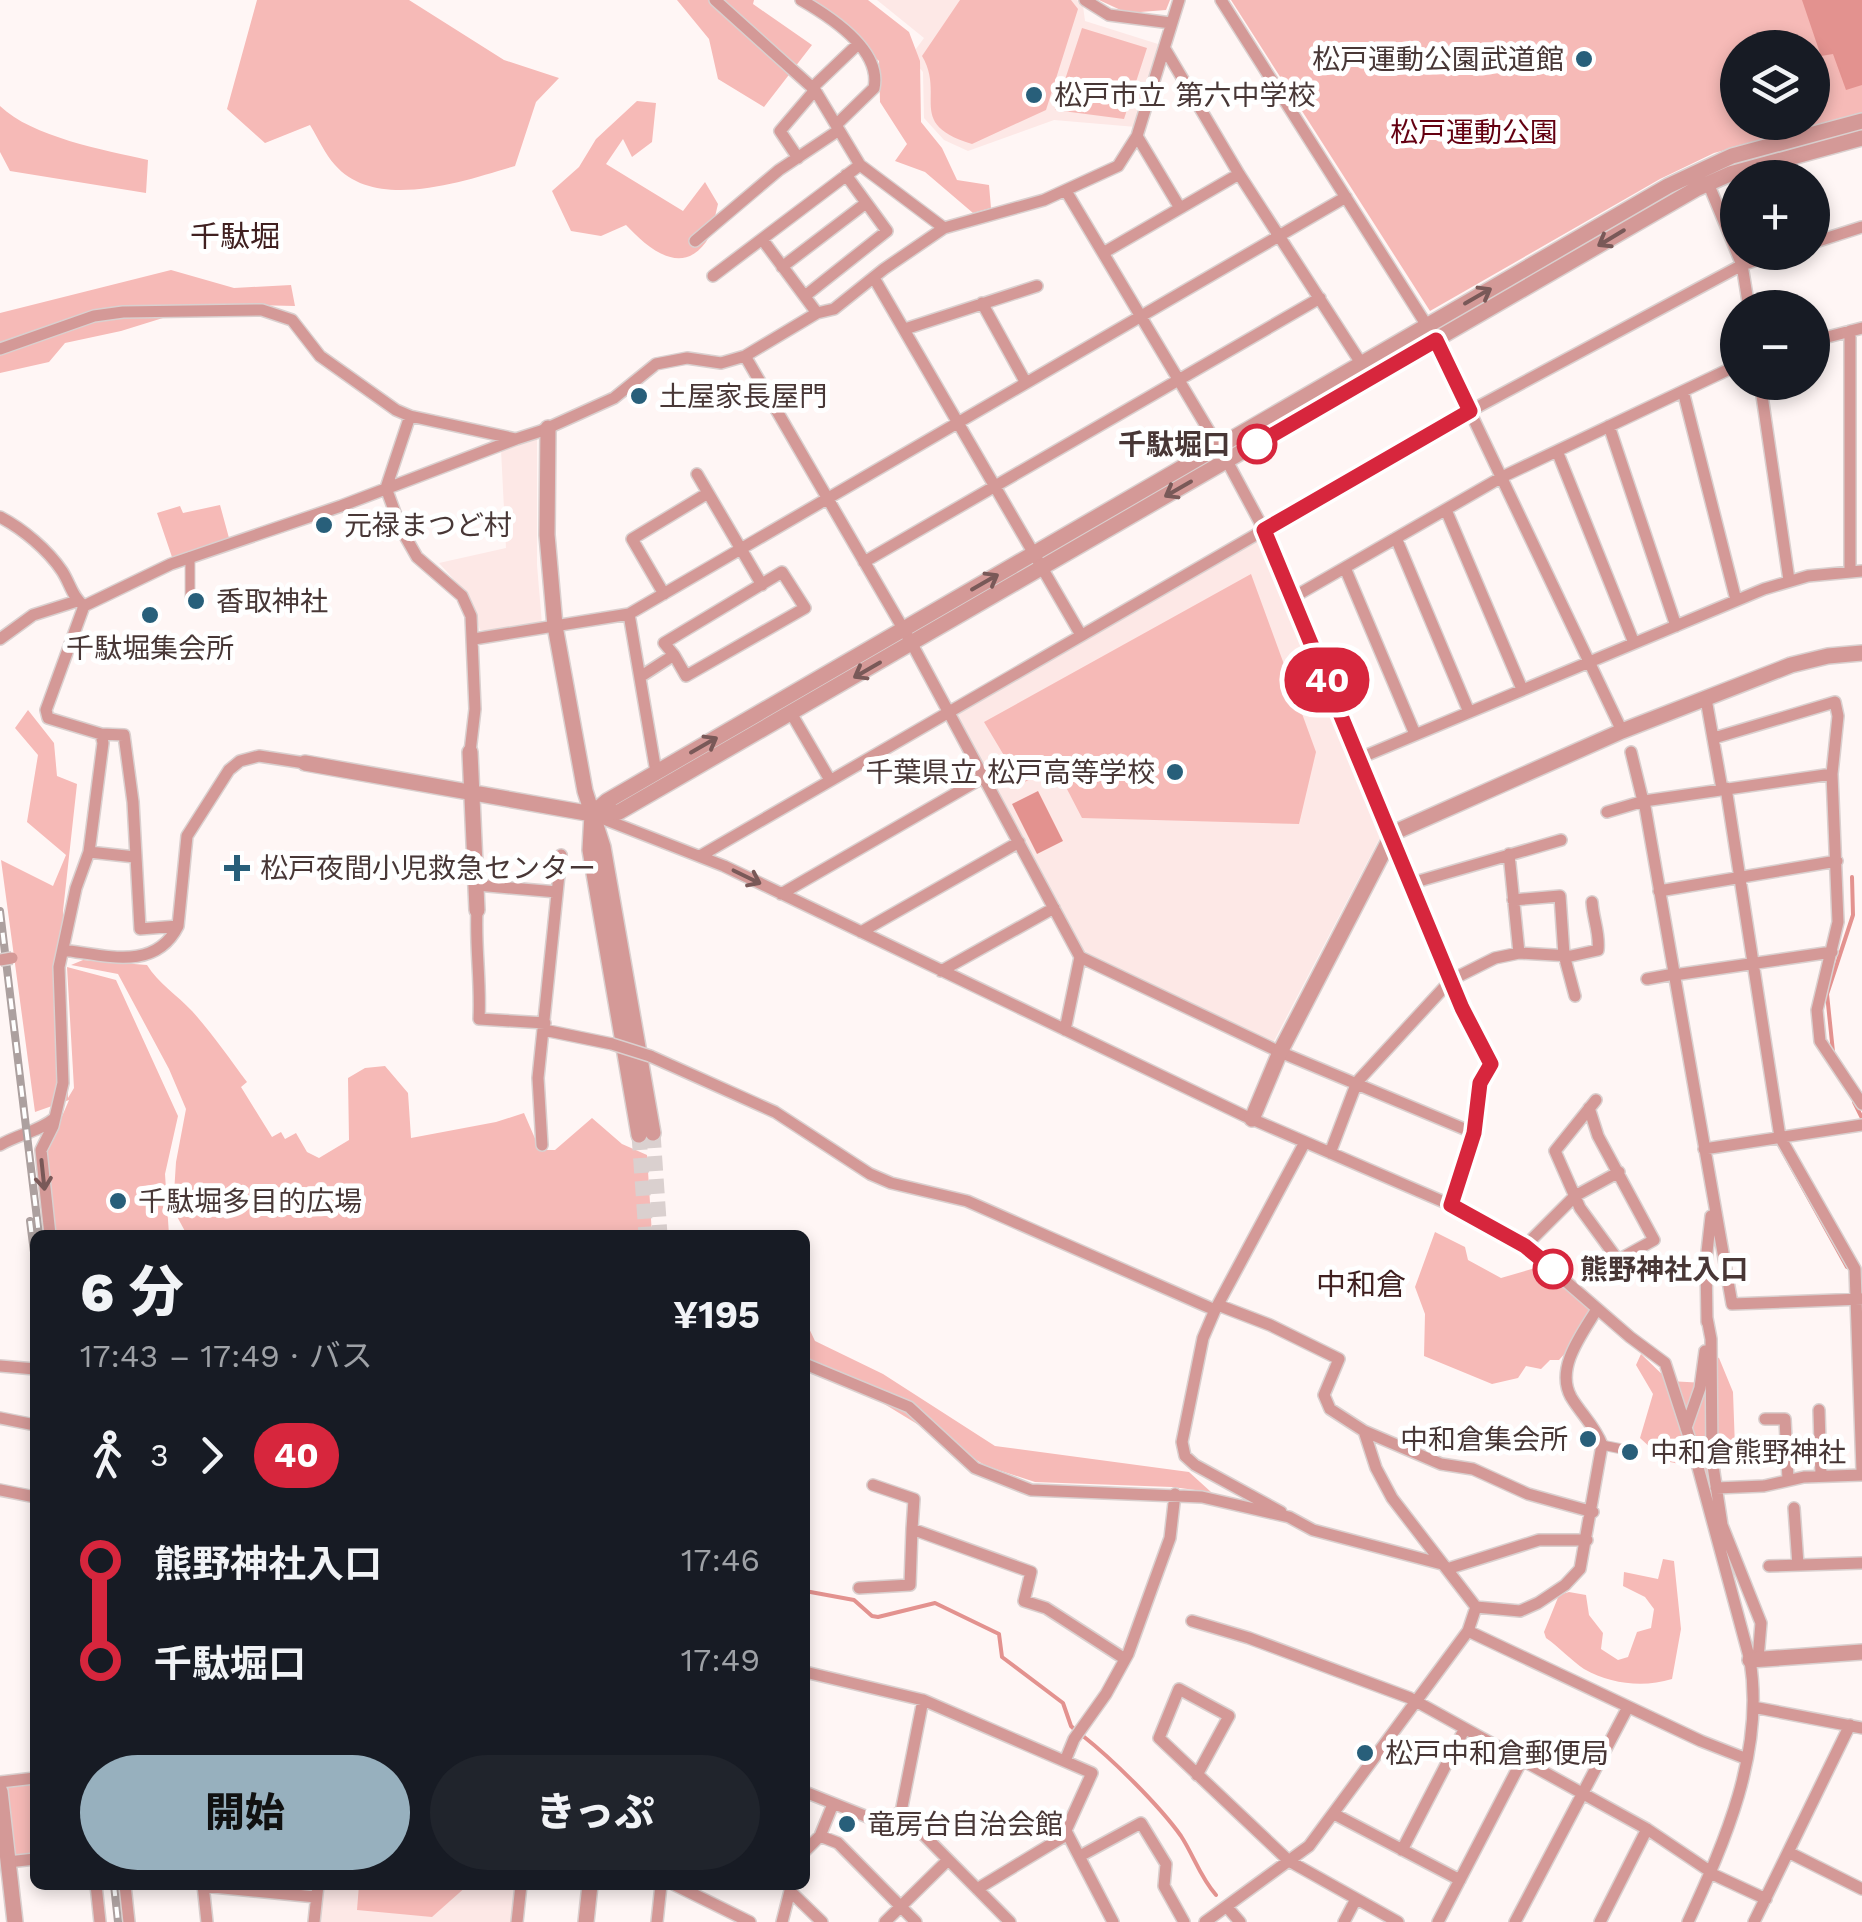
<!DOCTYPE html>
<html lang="ja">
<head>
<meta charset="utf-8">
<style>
  body { margin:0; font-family:"Work Sans","Noto Sans JP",sans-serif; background:#20242c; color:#f1f3f6; height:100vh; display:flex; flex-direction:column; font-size:38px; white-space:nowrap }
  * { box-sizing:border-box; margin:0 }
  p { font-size:32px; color:#9ea1a6 }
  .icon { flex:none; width:55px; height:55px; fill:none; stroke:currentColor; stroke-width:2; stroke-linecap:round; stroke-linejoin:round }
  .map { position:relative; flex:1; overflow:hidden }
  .side { position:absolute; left:30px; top:1230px; width:780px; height:660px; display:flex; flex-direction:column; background:#171b24; border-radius:15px; box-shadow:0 5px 15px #0003 }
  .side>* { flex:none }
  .badge { padding:0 20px; border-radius:32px; font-size:35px; line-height:65px }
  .fabs { position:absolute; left:1720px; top:30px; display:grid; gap:20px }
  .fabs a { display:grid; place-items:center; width:110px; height:110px; border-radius:50%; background:#171b24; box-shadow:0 5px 15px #0003; font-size:50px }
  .map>.badge { position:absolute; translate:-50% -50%; box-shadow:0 0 0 5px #fff }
  .legs { display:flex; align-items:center; gap:15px; height:110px; padding:0 50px; font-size:32px }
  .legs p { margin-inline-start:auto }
  .head { display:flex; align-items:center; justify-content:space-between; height:170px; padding:0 50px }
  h1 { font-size:55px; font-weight:800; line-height:75px }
  .button { display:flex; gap:20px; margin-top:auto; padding:20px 50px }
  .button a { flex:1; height:115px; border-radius:60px; background:#97b0be; color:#111; font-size:40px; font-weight:800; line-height:115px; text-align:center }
  .button a+a { background:#20242c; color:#f1f3f6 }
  ul { padding:0 50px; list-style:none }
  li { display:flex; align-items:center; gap:35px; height:100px; font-size:38px }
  li i { display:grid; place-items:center; width:15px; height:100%; margin:0 12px; background:currentColor }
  li i::after { content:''; width:25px; height:25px; margin:-12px; border:8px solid; border-radius:50%; background:#171b24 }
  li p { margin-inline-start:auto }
  li:first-child i { background:linear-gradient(#0000 50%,currentColor 0) }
  li:last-child i { background:linear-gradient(currentColor 50%,#0000 0) }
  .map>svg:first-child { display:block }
  .built { fill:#fde8e6 }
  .green { fill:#f6bab7; fill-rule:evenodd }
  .water { fill:#e3928f }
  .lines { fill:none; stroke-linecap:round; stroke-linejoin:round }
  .stream { stroke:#e3928f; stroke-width:4 }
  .tertiary-tunnel { stroke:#dad0cf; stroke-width:15; stroke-dasharray:15 8; stroke-linecap:butt }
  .pedestrian-casing { stroke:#dad0cf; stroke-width:11 }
  .minor-casing { stroke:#dad0cf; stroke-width:14 }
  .tertiary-casing { stroke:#dad0cf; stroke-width:18 }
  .pedestrian { stroke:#d49997; stroke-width:9 }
  .minor { stroke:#d49997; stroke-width:11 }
  .tertiary { stroke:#d49997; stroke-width:15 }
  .rail-casing { stroke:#aca09f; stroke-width:8 }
  .rail { stroke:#fff; stroke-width:4; stroke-dasharray:11; stroke-linecap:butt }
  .minor-bridge-casing { stroke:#dad0cf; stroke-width:14; stroke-linecap:butt }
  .minor-bridge { stroke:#d49997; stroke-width:11 }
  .oneway { stroke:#795958 }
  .line-1-casing { stroke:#fff; stroke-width:22 }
  .line-1 { stroke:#d7263d; stroke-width:15 }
  .poi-dot { fill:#285f7a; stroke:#fff; stroke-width:4 }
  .stop-1-dot { fill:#fff; stroke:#d7263d; stroke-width:5 }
  .labels { text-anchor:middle; stroke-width:10; stroke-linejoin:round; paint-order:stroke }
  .poi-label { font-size:28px; fill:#483736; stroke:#fff; text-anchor:start }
  .park-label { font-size:28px; fill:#640011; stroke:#fff }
  .stop-label { font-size:28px; font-weight:bold; fill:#483736; stroke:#fff; text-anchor:end }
  .neighbourhood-label { font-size:30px; fill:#402020; stroke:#fff }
</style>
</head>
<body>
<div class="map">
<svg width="1862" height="1922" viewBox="0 0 1862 1922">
  <rect width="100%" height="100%" fill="#fff6f5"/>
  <path class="built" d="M 877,0 L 1077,0 L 1083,6 L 1085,21 L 1158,44 L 1136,127 L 1054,120 L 968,151 L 944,140 L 924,118 L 923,72 L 910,57 L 924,38 Z
    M 537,437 L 537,565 L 542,624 L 490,631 L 480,630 L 467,594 L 439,563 L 506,548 L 501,450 Z
    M 1258,540 L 1264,542 L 1385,828 L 1273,1043 L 1085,954 L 958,717 L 959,712 Z
    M 324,1885 L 517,1885 L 513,1922 L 319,1922 Z"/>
  <path class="green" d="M 257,0 L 409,0 L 504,60 L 559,78 L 536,102 L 515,166 C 464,181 376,212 335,165 C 325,154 318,138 310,125 L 265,143 L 227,109 Z
    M 677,0 L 754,0 L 753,4 L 812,45 L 764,107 L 718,79 L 709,39 Z
    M 806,0 L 868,0 L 909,32 L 920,61 L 921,122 L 942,148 L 957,180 L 989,185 L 991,208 L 973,213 L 925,172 L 895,161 L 907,144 L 880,102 L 879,61 Z
    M 960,0 L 1071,0 L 1078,9 L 1046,110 L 972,144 C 905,124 946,96 922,56 Z
    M 1099,0 L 1170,0 L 1166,10 L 1127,13 Z
    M 1231,0 L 1862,0 L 1862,113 L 1714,153 L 1660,179 L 1430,311 ZM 1738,48 L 1812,48 L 1812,122 L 1738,122 Z
    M 1082,28 L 1147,48 L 1124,119 L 1055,110 Z
    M 637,101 L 656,103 L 652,142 L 632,157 L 623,139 L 606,164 L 683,211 L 705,182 L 718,204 C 715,216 712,233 706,242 C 680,278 646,246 626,225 L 601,236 L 571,231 L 552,191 L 579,167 L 596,139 Z
    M 0,106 C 32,137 104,150 148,160 L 146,193 L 10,171 L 0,152 Z
    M 171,270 L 234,288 L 291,285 L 295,306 L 208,304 L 121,331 L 65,343 L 49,362 L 0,373 L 0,313 Z
    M 220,505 L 229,538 L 172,557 L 157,513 L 180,506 L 183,513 Z
    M 1251,574 L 1316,752 L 1299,824 L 1082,818 L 1055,766 L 1021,784 L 984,722 Z
    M 28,710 L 54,743 L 57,776 L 77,784 L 63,911 L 68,1098 L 74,1088 L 67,967 L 116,980 L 178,1116 L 165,1174 L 169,1235 L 56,1235 L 45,1156 L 69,1100 L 35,1112 L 1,860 L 53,886 L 66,855 L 27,822 L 38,755 L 15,728 Z
    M 83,960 L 147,965 C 158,983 177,995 192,1011 C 212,1033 229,1058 247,1082 L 241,1087 L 272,1137 L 281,1132 L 285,1139 L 296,1133 L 307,1152 L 319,1158 L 349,1140 L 348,1078 L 365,1068 L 385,1066 L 408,1093 L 411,1138 L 496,1122 L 524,1113 L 540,1150 L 555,1150 L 592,1118 L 622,1144 L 647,1155 L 652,1235 L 187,1235 L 173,1209 L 176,1162 L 186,1109 L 169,1069 L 118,974 L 71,965 Z
    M 1435,1232 L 1465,1247 L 1468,1260 L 1501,1278 L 1535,1268 L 1583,1301 L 1591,1313 L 1568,1350 L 1559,1360 L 1550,1360 L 1541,1369 L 1526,1366 L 1518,1378 L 1492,1384 L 1424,1356 L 1425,1314 L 1415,1287 Z
    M 805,1320 L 815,1341 L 883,1374 L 995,1446 L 1189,1472 L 1211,1492 L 1172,1487 L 1035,1482 L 986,1466 L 822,1366 L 805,1373 Z
    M 1641,1354 L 1669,1381 L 1705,1383 L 1712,1355 L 1719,1358 L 1733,1392 L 1735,1448 L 1721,1451 L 1719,1505 L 1714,1505 L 1704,1469 L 1665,1461 L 1640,1438 L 1653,1394 L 1636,1365 Z
    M 1663,1559 L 1674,1561 L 1681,1629 L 1672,1679 C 1643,1688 1611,1684 1584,1669 C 1572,1661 1559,1647 1546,1638 L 1544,1632 L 1559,1595 L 1569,1592 L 1586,1595 L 1589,1615 L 1603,1633 L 1601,1649 L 1618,1660 L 1628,1657 L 1637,1632 L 1651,1628 L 1654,1609 L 1645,1597 L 1623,1586 L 1624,1572 L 1658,1579 Z
    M 35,1782 L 35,1855 L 16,1857 L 7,1785 Z
    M 359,1885 L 468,1885 L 432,1917 L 357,1910 Z"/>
  <path class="water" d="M 1802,0 L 1862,0 L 1862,85 L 1846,90 L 1833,54 L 1821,56 Z
    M 1038,791 L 1063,841 L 1037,854 L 1012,804 Z"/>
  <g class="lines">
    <path class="stream" d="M 1833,1052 L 1827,994 L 1853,915 L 1852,877
      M 1854,1102 L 1862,1118
      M 1777,1141 L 1847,1267
      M 805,1591 L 854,1600 L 872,1616 L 878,1617 L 935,1603 L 999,1634 L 1002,1657 L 1063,1703 L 1071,1726 L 1075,1730
      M 1083,1736 C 1112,1759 1159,1805 1181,1836 C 1194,1856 1200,1877 1216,1895"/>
    <path class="tertiary-tunnel" d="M 653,1133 L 660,1235
      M 639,1135 L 646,1235"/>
    <g class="pedestrian-casing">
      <path id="pedestrian" d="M 190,599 L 190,557
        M 1602,1445 L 1627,1450"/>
    </g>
    <g class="minor-casing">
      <path id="minor" d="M 715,0 L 815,90 L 860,165 L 944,228
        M 801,0 C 829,16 882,50 874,88 L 837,124
        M 1085,0 L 1109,15 L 1171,23
        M 1221,0 L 1436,340 L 1622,731
        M 1165,49 L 1239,174 L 1361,363
        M 812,88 L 857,45
        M 1137,136 L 1180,208
        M 798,158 L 780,131 L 815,90
        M 1708,183 L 1742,265 L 1749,308
        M 1066,191 L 1227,461 L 1264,530 L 1393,833 L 1462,1007 L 1491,1065 L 1480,1083 L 1474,1133 L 1451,1205
        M 762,239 L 817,313
        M 695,241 L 779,170 L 839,130
        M 1812,243 L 1862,227
        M 1103,253 L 1239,174
        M 782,267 L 866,203
        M 713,276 L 860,165
        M 874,278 L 1081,635
        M 805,296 L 887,231 L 846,175
        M 982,303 L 1026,383
        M 905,329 L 1037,286
        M 1812,341 L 1862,328
        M 0,349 L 94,316 L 123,312 L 262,310 L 292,320 L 320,356 L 396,410 L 410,416 L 386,488 L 401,529 L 417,557 L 462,596 L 471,616 L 475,709 L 470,752
        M 745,356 L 912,644 L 1080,957 L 1065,1030
        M 1760,382 L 1789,580
        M 1683,391 L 1736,600
        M 410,416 L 516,439 L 541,431 L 614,398 L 656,364 L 687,358 L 721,363 L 745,356 L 817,313 L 834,309 L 884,269 L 944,228 L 1044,200 L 1118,166 L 1137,136 L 1179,0
        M 1609,426 L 1676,626
        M 1557,451 L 1634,643
        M 697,474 L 762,585
        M 1446,510 L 1522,689
        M 0,517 C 23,529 48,550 62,571 C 70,583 72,597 84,606
        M 1396,538 L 1469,712
        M 864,562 L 1320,298
        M 1345,568 L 1415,734
        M 1850,571 L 1850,331
        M 664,594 L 632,539 L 708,493
        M 1292,598 L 1502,477 L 1738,365
        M 629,614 L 656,772
        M 0,639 L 33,615 L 77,601
        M 474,639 L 629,614 L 1346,197
        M 640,677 L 674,655 L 686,676 L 805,608 L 782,572 L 664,643 L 674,655
        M 1706,699 L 1722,789
        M 791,713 L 830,780
        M 101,734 L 124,735 L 133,802 L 140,929 L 178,926
        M 1714,738 L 1835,702 L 1838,716 L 1832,774 L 1838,922 L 1817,1010 L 1820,1041 L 1862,1104
        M 1631,752 L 1643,801
        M 1360,758 L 1764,589 L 1808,576 L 1862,571
        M 1726,788 L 1780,1137 L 1855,1269 L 1862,1470
        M 1644,801 L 1732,1304 L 1862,1299
        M 1607,812 L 1644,801 L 1832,774
        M 596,816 L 724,866 L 1245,1116 L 1451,1205 L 1525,1246 L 1630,1337 L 1665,1363 L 1693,1449 L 1750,1660 C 1765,1752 1725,1841 1688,1922
        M 89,852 L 135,857
        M 1509,854 L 1519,953
        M 700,856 L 1470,411 L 1742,265 L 1780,252
        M 1412,883 L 1561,840
        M 477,885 L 557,892
        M 1659,891 L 1837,861
        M 781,894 L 984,777
        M 1513,900 L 1560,896 L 1564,955 L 1575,996
        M 477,910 C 475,947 481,981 479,1019 L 545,1023
        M 861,932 L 1019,842
        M 63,950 C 105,955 155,972 178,926 L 187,836 L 229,770 L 240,761 L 259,756 L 305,763
        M 1080,957 L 1280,1052 L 1474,1133
        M 941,971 L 1054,908
        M 1674,975 L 1832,952
        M 1647,979 L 1674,974
        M 544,1030 L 612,1044
        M 650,1056 L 775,1112 L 870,1174 L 891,1183 L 967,1201 L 1215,1310
        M 1589,1108 L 1598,1136 L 1654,1240 L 1618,1260 L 1580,1208 L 1555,1151 L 1596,1100
        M 0,1145 C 19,1134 38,1132 55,1118
        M 542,1145 L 538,1078 L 561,855
        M 1704,1149 L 1862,1125
        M 1330,1153 L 1357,1082 L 1451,980 L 1495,958 L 1519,953 L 1571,956 L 1598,950 C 1600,933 1593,919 1592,902
        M 50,1235 L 41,1150 L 53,1126 L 63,1083 L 59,967 L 76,888 L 89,852 L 103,743 L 101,734 L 48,718 L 46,710 L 84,606 L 171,564 L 341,506 L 516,439
        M 1525,1246 L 1575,1196 L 1619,1172
        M 1707,1318 L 1711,1339 L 1712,1459 L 1722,1525 L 1761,1623 L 1758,1659
        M 1707,1322 L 1706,1261 L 1711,1216
        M 805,1364 L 909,1407 L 975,1468 L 1031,1490 L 1202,1497 L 1289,1517 L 1313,1530 L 1442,1564
        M 0,1366 L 35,1369
        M 1819,1410 L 1821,1476
        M 0,1418 L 35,1425
        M 1765,1419 L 1785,1419 L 1788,1480
        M 1686,1428 L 1700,1388 L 1705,1351
        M 1364,1431 L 1441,1464 L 1473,1469 L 1528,1494 L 1593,1512
        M 873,1485 L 914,1499 L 912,1529
        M 1716,1488 L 1764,1486 L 1804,1477 L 1862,1475
        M 0,1490 L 35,1497
        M 1794,1508 L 1798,1565
        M 1281,1512 L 1195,1465 L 1185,1456 L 1182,1442 L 1203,1338 L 1215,1310 L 1305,1142
        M 1769,1566 L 1862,1563
        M 1447,1569 L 1539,1540 L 1587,1540
        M 859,1588 L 910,1585 L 912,1529 L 1031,1572 L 1024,1601 L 1046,1608 L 1125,1659
        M 1476,1607 L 1520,1611 L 1538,1603 L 1565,1585 L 1580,1569 L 1602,1445 C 1595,1426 1581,1414 1571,1397 C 1555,1368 1582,1334 1597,1309
        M 1192,1621 L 1249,1638 L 1410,1698 L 1522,1760
        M 1468,1631 L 1701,1741 L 1747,1759
        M 805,1672 L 923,1700 L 1092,1773 L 1063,1837 L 977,1889
        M 923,1700 L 901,1812 L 1010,1922
        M 1753,1707 L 1862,1728
        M 1065,1761 L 1074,1739 L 1106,1694 L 1128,1654 L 1170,1538 L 1175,1494
        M 1197,1775 L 1229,1716 L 1179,1689 L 1159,1738 L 1289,1861 L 1398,1922
        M 0,1782 L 35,1778
        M 805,1792 L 880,1822 L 901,1812
        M 1334,1814 L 1460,1880
        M 1066,1831 L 1113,1922
        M 820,1836 L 838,1843 L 916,1922
        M 1402,1850 L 1464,1730
        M 805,1851 L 820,1836 L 833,1804
        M 1790,1853 L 1862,1889
        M 1080,1856 L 1141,1823 L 1166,1864 L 1164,1886 L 1184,1922
        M 8,1862 L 35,1859
        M 1710,1873 L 1766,1899
        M 96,1885 L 100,1922
        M 125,1885 L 129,1922
        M 203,1885 L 207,1922
        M 675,1885 L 750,1922
        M 203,1886 L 316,1897
        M 790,1891 L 822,1922
        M 1227,1907 L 1240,1922
        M 314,1922 L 318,1885
        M 517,1922 L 521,1885
        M 657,1922 L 661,1885
        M 782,1922 L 791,1887
        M 885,1922 L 948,1860
        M 1205,1922 L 1309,1846 L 1468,1631 L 1476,1607 L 1392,1498 L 1376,1468 L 1364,1431 L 1330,1409 L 1324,1395 L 1339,1359 L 1270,1325 L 1218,1305
        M 1344,1922 L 1356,1899
        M 1438,1922 L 1522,1760 L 1647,1829 L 1711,1872
        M 1515,1922 L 1628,1707
        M 1600,1922 L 1647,1829
        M 1754,1922 L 1850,1725"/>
    </g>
    <g class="tertiary-casing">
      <path id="tertiary" d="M 548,428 L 547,535 L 555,626 L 585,791 L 603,847 L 653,1133
        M 470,752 L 477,910
        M 305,763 L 592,814 L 619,812 L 1696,189 L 1730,174 L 1862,138
        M 1252,1119 L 1280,1052 L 1393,833 L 1622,731 L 1791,665 L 1828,656 L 1862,653
        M 639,1135 L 590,850 L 592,814 L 607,801 L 1668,186 L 1732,156 L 1862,121
        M 1750,1660 L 1862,1652
        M 0,1791 L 15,1922
        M 586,1922 L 590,1885"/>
    </g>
    <use href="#pedestrian" class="pedestrian"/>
    <use href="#minor" class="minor"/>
    <use href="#tertiary" class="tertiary"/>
    <g class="rail-casing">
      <path id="rail" d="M 0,911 L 39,1235
        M 30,1221 L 35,1260
        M 114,1885 L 118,1922"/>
    </g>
    <use href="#rail" class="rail"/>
    <g class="minor-bridge-casing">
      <path id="minor-bridge" d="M 0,960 L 12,958
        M 612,1044 L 650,1056"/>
    </g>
    <use href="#minor-bridge" class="minor-bridge"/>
  </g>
  <defs><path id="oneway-shaft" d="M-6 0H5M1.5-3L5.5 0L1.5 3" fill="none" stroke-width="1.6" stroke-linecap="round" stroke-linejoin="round" transform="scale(2.5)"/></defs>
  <g class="oneway">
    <use href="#oneway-shaft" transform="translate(1611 238) rotate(149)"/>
    <use href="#oneway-shaft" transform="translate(1478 296) rotate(-30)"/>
    <use href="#oneway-shaft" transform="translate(1178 489) rotate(150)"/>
    <use href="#oneway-shaft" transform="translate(985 582) rotate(-30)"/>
    <use href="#oneway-shaft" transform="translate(867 670) rotate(150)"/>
    <use href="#oneway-shaft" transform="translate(704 745) rotate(-30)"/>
    <use href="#oneway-shaft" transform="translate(747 877) rotate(26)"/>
    <use href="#oneway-shaft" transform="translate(43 1175) rotate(84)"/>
  </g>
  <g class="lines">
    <g class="line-1-casing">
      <path id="line-1" d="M 1257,444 L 1436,340 L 1470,411 L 1264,530 L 1462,1008 L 1491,1064 L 1480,1083 L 1474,1133 L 1451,1205 L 1525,1246 L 1553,1269"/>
    </g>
    <use href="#line-1" class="line-1"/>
  </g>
  <g class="poi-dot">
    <circle cx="1584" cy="59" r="10"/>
    <circle cx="1034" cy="95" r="10"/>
    <circle cx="639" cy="396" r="10"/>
    <circle cx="324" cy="525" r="10"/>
    <circle cx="196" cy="601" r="10"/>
    <circle cx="150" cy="615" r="10"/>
    <circle cx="1175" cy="772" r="10"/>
    <path d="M232 853h10v10h10v10h-10v10h-10v-10h-10v-10h10z"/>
    <circle cx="118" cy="1201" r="10"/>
    <circle cx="1588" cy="1439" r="10"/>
    <circle cx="1630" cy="1452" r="10"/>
    <circle cx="1365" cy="1753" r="10"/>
    <circle cx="847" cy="1824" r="10"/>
  </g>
  <g class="stop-1-dot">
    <circle cx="1257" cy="444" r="18"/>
    <circle cx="1553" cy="1269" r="18"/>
  </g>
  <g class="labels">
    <g class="poi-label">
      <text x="1564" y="69" text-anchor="end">松戸運動公園武道館</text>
      <text x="1054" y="105">松戸市立 第六中学校</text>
      <text x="659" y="406">土屋家長屋門</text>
      <text x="344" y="535">元禄まつど村</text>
      <text x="216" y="611">香取神社</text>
      <text x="150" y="658" text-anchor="middle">千駄堀集会所</text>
      <text x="1155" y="782" text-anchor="end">千葉県立 松戸高等学校</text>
      <text x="260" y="878">松戸夜間小児救急センター</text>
      <text x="138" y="1211">千駄堀多目的広場</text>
      <text x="1568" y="1449" text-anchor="end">中和倉集会所</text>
      <text x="1650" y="1462">中和倉熊野神社</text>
      <text x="1385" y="1763">松戸中和倉郵便局</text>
      <text x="867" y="1834">竜房台自治会館</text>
    </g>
    <g class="park-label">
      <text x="1474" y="142">松戸運動公園</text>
    </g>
    <g class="stop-label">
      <text x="1230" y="454">千駄堀口</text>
      <text x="1580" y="1279" text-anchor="start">熊野神社入口</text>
    </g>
    <g class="neighbourhood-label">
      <text x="235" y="247">千駄堀</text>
      <text x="1361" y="1295">中和倉</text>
    </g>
  </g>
</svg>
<div class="fabs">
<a><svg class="icon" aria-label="layers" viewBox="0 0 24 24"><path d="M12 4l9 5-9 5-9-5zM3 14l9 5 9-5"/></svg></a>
<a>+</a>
<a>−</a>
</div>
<b class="badge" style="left:1327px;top:680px;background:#d7263d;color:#fff">40</b>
<section class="side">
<div class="head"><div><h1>6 分</h1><p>17:43 – 17:49 · バス</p></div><b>¥195</b></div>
<div class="legs"><svg class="icon" aria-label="walk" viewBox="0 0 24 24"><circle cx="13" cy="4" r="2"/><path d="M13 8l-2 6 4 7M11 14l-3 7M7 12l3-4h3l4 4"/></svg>3<svg class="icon" aria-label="forward" viewBox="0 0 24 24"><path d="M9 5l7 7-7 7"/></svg><b class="badge" style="background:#d7263d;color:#fff">40</b></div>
<ul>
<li><i style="color:#d7263d"></i><b>熊野神社入口</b><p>17:46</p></li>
<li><i style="color:#d7263d"></i><b>千駄堀口</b><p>17:49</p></li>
</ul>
<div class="button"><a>開始</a><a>きっぷ</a></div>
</section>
</div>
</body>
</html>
